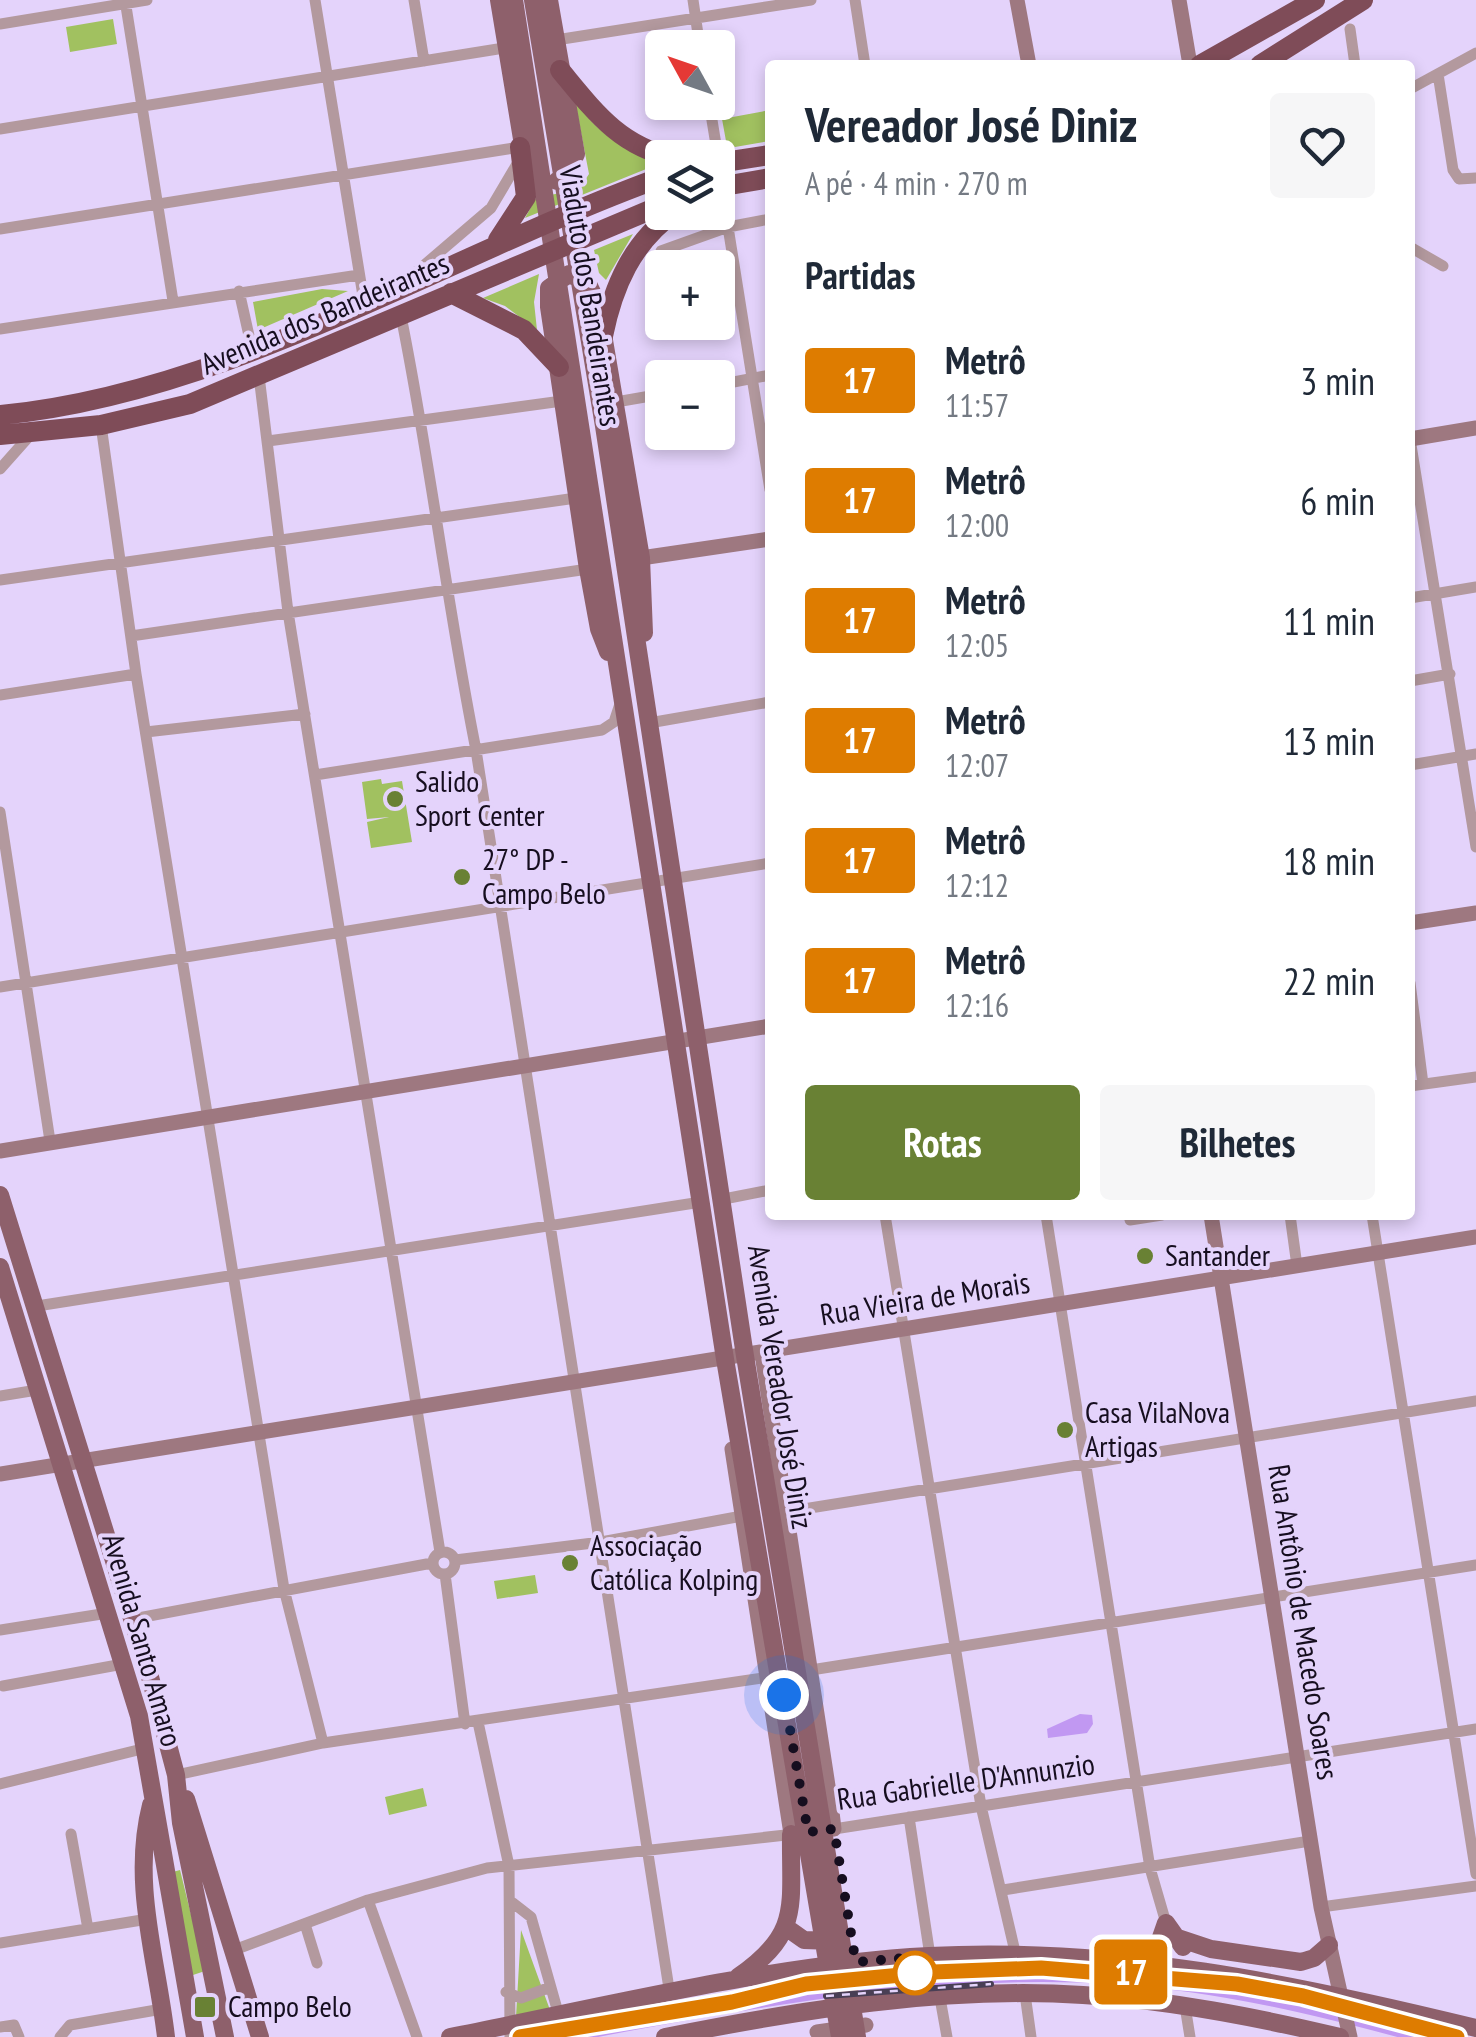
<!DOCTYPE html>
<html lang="pt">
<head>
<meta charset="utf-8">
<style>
  body { margin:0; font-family:"PT Sans Narrow",sans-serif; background:#f6f6f7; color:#1f2937; height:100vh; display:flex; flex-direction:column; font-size:38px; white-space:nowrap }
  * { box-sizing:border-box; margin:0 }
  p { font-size:32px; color:#747a83 }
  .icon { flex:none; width:55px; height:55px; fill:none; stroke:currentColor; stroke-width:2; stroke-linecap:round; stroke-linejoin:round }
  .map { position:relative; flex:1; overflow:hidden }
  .side { position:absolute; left:765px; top:60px; width:650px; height:1160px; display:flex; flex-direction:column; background:#fff; border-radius:10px; box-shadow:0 5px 15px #0003 }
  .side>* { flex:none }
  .badge { padding:0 20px; border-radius:8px; font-size:35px; line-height:65px }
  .needle { width:65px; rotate:310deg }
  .tools { position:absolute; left:645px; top:30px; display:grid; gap:20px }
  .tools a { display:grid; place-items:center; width:90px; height:90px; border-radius:10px; background:#fff; box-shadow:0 5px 15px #0003; font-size:50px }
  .you { position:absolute; width:50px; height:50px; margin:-25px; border:8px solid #fff; border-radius:50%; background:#1a73e8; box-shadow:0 0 0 15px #1a73e833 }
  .map>.badge { position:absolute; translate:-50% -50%; box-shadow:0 0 0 5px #fff }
  h2 { padding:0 40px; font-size:38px; line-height:90px }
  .round { display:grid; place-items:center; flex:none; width:105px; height:105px; border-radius:10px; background:#f6f6f7 }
  .head { display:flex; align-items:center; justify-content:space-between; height:170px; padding:0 40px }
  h1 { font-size:48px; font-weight:700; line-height:75px }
  .action { display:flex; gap:20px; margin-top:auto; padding:20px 40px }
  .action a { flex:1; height:115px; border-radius:10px; background:#698134; color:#fff; font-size:40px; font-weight:700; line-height:115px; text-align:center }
  .action a+a { background:#f6f6f7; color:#1f2937 }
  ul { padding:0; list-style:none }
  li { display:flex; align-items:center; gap:30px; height:120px; padding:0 40px }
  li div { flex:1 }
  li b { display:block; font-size:38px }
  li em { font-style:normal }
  li .badge { min-width:110px; font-weight:700; text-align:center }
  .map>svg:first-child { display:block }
  .green { fill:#a1c160 }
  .water { fill:#c198f2 }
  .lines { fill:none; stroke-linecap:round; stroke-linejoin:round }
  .river { stroke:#c198f2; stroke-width:18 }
  .street { stroke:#b3999e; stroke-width:11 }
  .secondary { stroke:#9e7880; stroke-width:15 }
  .primary { stroke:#8e606b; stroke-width:18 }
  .highway { stroke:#7f4c58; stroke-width:20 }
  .rail-casing { stroke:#493f55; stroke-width:6 }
  .rail { stroke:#e4d3fb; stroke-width:2.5; stroke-dasharray:8; stroke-linecap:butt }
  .line-casing { stroke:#fff; stroke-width:22 }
  .line { stroke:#de7c00; stroke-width:15 }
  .walk { stroke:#160e1f; stroke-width:10; stroke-dasharray:0 18 }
  .poi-dot { fill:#698134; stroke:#e4d3fb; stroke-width:4 }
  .stop-dot { fill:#fff; stroke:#de7c00; stroke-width:5 }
  .labels { text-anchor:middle; stroke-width:8; stroke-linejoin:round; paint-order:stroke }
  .street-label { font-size:30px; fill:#160e1f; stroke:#e4d3fb }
  .poi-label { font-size:30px; fill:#160e1f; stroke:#e4d3fb; text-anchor:start }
</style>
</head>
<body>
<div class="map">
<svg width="1476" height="2037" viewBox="0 0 1476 2037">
  <rect width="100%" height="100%" fill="#e4d3fb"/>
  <path class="green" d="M 113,19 L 117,44 L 70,52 L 66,27 Z
    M 575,101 C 597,133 625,151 661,163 L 525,218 L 536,198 L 579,189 L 589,174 Z
    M 770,110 L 770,141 L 735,147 L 726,141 L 722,119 Z
    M 633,234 L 606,280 L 599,273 L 594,250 Z
    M 539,274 L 534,302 L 537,330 L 505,306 L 483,298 Z
    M 322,289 L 348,291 L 258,330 L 253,302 Z
    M 381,779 L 382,784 L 402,781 L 412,842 L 371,848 L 367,822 L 389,817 L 367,819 L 362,782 Z
    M 535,1575 L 538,1593 L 497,1599 L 494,1581 Z
    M 423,1788 L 427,1806 L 389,1815 L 385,1797 Z
    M 180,1870 L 205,1971 L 190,1976 L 169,1873 Z
    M 521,1930 L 550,2010 L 516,2017 Z"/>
  <path class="water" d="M 1080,1714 L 1092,1715 L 1093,1724 L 1087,1733 L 1048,1738 L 1047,1729 Z"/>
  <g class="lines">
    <path class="river" d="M 548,2037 C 733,2003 923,1963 1112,1975 C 1222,1982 1326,2008 1432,2037"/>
    <path class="street" d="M 125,0 L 173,301
      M 315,0 L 364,302
      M 414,0 L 424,61
      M 693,0 L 700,48
      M 855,0 L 865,65
      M 0,24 L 147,0
      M 1350,29 L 1355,65
      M 556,40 L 811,0
      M 1438,74 L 1453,170 L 1459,179 L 1476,178
      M 1410,89 L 1476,53
      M 709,102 L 719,163
      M 0,129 L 504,48
      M 728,227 L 770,490
      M 0,229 L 520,147
      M 1410,247 L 1443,266
      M 661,251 L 728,227 L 770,219
      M 408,279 L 491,208 L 517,164
      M 239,291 L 252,349
      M 401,316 C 430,460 447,605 476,750 L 670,1995
      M 0,329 L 359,275
      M 259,376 L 288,612 L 440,1552
      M 718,385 L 770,375
      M 616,402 L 662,394
      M 101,425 L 136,674 L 284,1589 L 323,1743
      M 1410,439 L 1476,847
      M 268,441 L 562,401
      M 0,469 L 32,433
      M 0,580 L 576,498
      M 1410,598 L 1476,587
      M 131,636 L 588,569
      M 1410,681 L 1450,674
      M 0,695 L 136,674
      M 649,723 L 770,702
      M 146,732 L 305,714
      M 1410,765 L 1476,754
      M 315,775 L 602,730 L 614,722 L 620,704
      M 0,812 L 50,1141
      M 1410,983 L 1423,1084
      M 0,987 L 770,863
      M 1410,1086 L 1476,1077
      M 724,1199 L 770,1190
      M 885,1215 L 981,1806 L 1016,1956
      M 1046,1215 L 1150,1868 L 1166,1923
      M 1290,1215 L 1297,1266
      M 1372,1215 L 1476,1874
      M 1130,1220 L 1162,1215
      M 37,1306 L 701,1202
      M 0,1396 L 37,1390
      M 785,1512 L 1476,1401
      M433 1563a11 11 0 1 1 22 0a11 11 0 1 1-22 0Z
      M 455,1560 L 601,1542 L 742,1516
      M 445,1574 L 465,1724
      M 133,1619 L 432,1563
      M 0,1630 L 108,1613
      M 811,1670 L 1476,1565
      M 3,1686 L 123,1664
      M 478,1722 L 509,1866 L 510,2037
      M 176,1775 L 323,1743 L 769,1677
      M 0,1784 L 146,1748
      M 909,1817 L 930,1956
      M 834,1829 L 1476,1729
      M 71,1834 L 88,1929
      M 1003,1890 L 1310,1841
      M 368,1900 L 417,2037
      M 513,1903 L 531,1917 L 559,2016
      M 1321,1907 L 1476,1886
      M 305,1924 L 317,1963
      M 0,1943 L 148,1919
      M 234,1950 L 368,1900 L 487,1868 L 795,1834
      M 506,1992 L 521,1998 L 548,1988
      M 1025,1994 L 1031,2037
      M 940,1998 L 947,2037
      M 1185,2006 L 1190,2037
      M 0,2027 L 14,2025 L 19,2037
      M 60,2037 L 70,2025 L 162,2009"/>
    <path class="secondary" d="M 1017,0 L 1029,65
      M 1179,0 L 1190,65
      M 1410,439 L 1476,428
      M 641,558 L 770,539
      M 1410,923 L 1476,913
      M 0,1151 L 770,1026
      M 1211,1215 L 1321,1907 L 1350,2037
      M 762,1354 L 832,1812 L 834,1829 L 824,1830
      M 732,1449 L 791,1834
      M 0,1474 L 1476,1237
      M 817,2032 L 866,2025"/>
    <path class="primary" d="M 499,0 L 525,157
      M 514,0 L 725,1359 L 840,2037
      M 533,0 L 604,426 L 745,1356 L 857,2037
      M 549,0 L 576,154 L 567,173 L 557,181
      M 608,652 L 599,629 L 588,569 L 549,307 L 549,288 L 569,274 L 587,282 L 598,305 L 641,558 L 644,633
      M 0,1195 L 149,1673 L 176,1775 L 181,1823 L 225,2037
      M 0,1267 L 139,1716 L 195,2037
      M 186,1799 L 260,2037
      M 151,1805 C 131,1883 157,1959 166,2037
      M 1166,1923 L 1183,1947
      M 787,1928 L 804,1940 L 833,1941
      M 1178,1938 L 1211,1949 L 1301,1962 L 1314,1958 L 1329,1945
      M 1142,1961 L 1158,1946 L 1166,1923
      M 738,1977 C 802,1933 790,1906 791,1834
      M 450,2037 C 603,2007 773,1964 929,1956 C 1115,1946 1296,1984 1476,2028
      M 665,2037 C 801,2010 944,1986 1083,1995 C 1170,2000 1256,2017 1340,2037"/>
    <path class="highway" d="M 1200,65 L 1315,0
      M 1260,65 L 1363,0
      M 560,70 C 594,111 619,146 674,158
      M 718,163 L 770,155
      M 718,187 L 770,178
      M 498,240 L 526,197 L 520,147
      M 451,293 L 524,330 L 559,367
      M 603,336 C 613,287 632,242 675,212
      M 0,415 C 230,393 447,255 662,177
      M 0,435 L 101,425 L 190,404 L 662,205"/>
    <g class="rail-casing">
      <path id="rail" d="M 826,1996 L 991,1984
        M 520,2037 L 732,2002 L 806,1984 L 933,1972 L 1041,1968 L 1237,1984 L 1303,1996 L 1457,2037"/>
    </g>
    <use href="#rail" class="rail"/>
  </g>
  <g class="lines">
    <g class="line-casing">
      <path id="line" d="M 520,2037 L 732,2002 L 806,1984 L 933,1972 L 1041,1968 L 1237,1984 L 1303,1996 L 1457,2037"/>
    </g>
    <use href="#line" class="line"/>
    <path class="walk" d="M 784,1695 L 808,1832 L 834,1829 L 855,1958 L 858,1962 L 906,1958 L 915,1973"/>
  </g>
  <g class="poi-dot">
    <circle cx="395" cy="799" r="10"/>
    <circle cx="462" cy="877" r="10"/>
    <circle cx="1145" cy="1256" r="10"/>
    <circle cx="1065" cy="1430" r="10"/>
    <circle cx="570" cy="1563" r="10"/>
    <rect x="193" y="1995" width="24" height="24" rx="5"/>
  </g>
  <circle class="stop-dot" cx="915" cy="1973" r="20"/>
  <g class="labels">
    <g class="street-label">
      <text transform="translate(590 296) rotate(81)" y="10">Viaduto dos Bandeirantes</text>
      <text transform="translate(325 314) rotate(-23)" y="10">Avenida dos Bandeirantes</text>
      <text transform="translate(925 1299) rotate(-9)" y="10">Rua Vieira de Morais</text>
      <text transform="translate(780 1387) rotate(81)" y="10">Avenida Vereador José Diniz</text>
      <text transform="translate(1303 1622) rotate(81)" y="10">Rua Antônio de Macedo Soares</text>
      <text transform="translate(142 1640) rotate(74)" y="10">Avenida Santo Amaro</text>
      <text transform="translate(966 1782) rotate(-8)" y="10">Rua Gabrielle D'Annunzio</text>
    </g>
    <g class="poi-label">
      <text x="415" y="792">Salido<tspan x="415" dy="34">Sport Center</tspan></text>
      <text x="482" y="870">27° DP -<tspan x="482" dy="34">Campo Belo</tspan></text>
      <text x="1165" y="1266">Santander</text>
      <text x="1085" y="1423">Casa VilaNova<tspan x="1085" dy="34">Artigas</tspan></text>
      <text x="590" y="1556">Associação<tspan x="590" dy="34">Católica Kolping</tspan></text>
      <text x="228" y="2017">Campo Belo</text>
    </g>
  </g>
</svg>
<div class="tools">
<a><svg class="needle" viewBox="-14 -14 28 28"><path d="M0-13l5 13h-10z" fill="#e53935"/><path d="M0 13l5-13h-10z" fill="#747a83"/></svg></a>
<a><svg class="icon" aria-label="layers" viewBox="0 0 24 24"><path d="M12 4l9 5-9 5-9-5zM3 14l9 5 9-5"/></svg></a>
<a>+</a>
<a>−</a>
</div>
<div class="you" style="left:784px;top:1695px"></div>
<b class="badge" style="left:1131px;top:1972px;background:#de7c00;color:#fff">17</b>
<section class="side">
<div class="head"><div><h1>Vereador José Diniz</h1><p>A pé · 4 min · 270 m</p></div><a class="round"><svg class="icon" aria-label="heart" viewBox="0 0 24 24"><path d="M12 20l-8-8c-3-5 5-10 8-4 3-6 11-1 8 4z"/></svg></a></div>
<h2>Partidas</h2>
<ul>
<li><span class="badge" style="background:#de7c00;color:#fff">17</span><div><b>Metrô</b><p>11:57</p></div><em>3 min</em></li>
<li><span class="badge" style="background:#de7c00;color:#fff">17</span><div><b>Metrô</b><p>12:00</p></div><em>6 min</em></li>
<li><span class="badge" style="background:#de7c00;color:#fff">17</span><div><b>Metrô</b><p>12:05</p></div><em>11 min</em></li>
<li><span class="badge" style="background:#de7c00;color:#fff">17</span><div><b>Metrô</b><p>12:07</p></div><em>13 min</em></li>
<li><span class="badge" style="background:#de7c00;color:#fff">17</span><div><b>Metrô</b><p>12:12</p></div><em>18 min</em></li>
<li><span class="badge" style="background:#de7c00;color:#fff">17</span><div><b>Metrô</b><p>12:16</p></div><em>22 min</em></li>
</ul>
<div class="action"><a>Rotas</a><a>Bilhetes</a></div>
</section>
</div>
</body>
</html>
